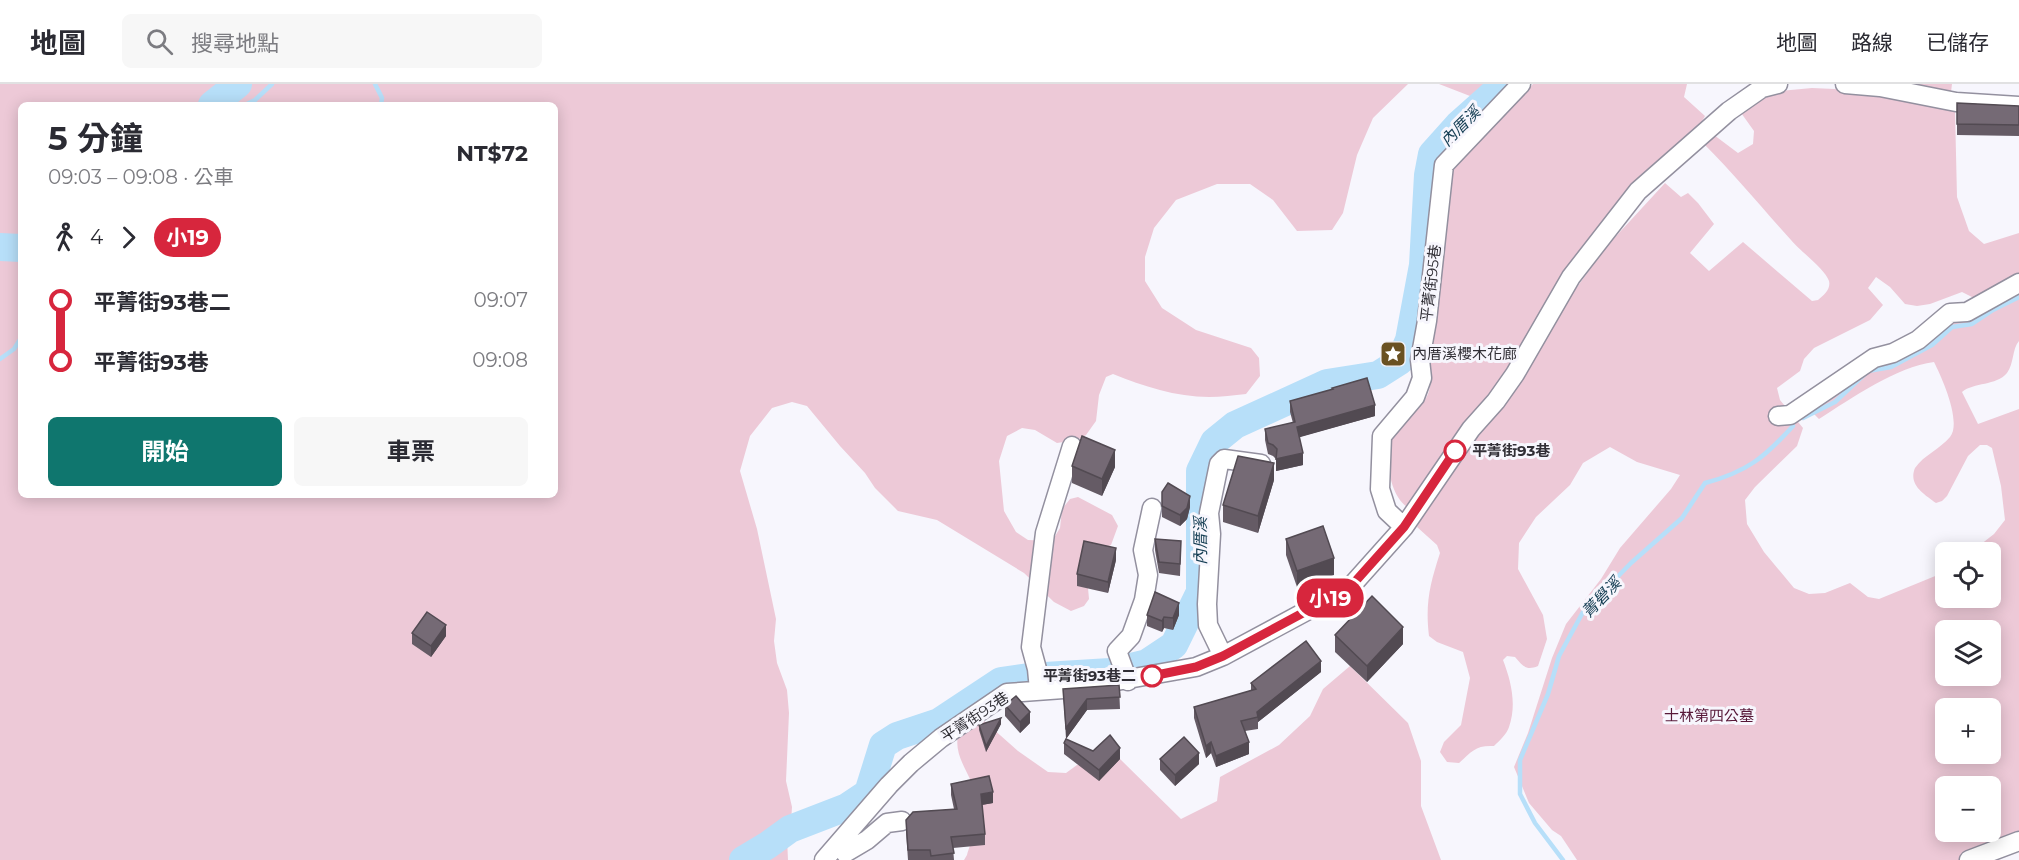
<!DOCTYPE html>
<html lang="zh-TW">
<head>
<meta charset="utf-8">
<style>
  body { margin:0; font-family:Montserrat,"Noto Sans TC",sans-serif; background:#f7f7f7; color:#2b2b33; height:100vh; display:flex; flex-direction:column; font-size:22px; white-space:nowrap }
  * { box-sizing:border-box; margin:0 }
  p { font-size:20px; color:#7c7c81 }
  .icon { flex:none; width:33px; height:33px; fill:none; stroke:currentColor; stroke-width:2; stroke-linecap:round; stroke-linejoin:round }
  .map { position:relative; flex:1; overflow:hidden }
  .sheet { position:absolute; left:18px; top:18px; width:540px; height:396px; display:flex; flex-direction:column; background:#fff; border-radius:9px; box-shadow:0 3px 15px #0003 }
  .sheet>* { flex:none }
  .badge { padding:0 12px; border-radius:20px; font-size:21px; line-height:39px }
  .fabs { position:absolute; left:1935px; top:458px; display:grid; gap:12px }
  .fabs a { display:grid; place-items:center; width:66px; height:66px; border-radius:9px; background:#fff; box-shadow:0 3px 15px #0003; font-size:30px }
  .map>.badge { position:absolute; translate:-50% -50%; box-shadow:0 0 0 3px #fff }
  .legs { display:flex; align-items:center; gap:9px; height:66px; padding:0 30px; font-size:20px }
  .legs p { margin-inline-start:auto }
  .head { display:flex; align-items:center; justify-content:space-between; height:102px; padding:0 30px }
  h1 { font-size:33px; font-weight:700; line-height:45px }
  .primary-button { display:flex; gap:12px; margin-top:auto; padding:12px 30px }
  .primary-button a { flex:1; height:69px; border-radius:9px; background:#0f766e; color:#fff; font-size:24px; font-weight:700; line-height:69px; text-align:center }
  .primary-button a+a { background:#f7f7f7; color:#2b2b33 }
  ul { padding:0 30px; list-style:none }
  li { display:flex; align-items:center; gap:21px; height:60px; font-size:22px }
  li i { display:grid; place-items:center; width:9px; height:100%; margin:0 8px; background:currentColor }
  li i::after { content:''; width:15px; height:15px; margin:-8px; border:4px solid; border-radius:50%; background:#fff }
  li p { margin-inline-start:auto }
  li:first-child i { background:linear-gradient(#0000 50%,currentColor 0) }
  li:last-child i { background:linear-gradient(currentColor 50%,#0000 0) }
  header { display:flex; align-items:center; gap:36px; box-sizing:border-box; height:84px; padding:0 30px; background:#fff; border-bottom:2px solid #e1e1e2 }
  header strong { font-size:28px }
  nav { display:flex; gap:33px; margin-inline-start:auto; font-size:21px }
  .search { width:420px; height:54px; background:#f7f7f7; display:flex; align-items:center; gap:15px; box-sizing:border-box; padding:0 21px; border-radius:9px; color:#7c7c81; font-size:22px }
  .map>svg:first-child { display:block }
  .green { fill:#edc9d7; fill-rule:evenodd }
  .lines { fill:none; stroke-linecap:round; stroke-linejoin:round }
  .stream { stroke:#b7dff9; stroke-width:4.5 }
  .river { stroke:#b7dff9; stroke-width:28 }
  .minor-casing { stroke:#93909f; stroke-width:21 }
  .minor { stroke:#fff; stroke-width:18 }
  .wall { fill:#655b65 }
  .shaded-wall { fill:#524a52 }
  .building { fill:#756a75; stroke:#524a52; stroke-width:1.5 }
  .line-1-casing { stroke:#fff; stroke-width:14 }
  .line-1 { stroke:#d7263d; stroke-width:9 }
  .stop-1-dot { fill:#fff; stroke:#d7263d; stroke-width:3 }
  .labels { text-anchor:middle; stroke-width:6; stroke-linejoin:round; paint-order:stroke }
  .street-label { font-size:15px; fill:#312f36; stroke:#f7f6fd }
  .poi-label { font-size:15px; fill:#312f36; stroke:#f7f6fd; text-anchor:start }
  .stop-label { font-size:15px; font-weight:bold; fill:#312f36; stroke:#f7f6fd; text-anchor:start }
  .park-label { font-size:15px; fill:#571838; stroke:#f7f6fd }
  .water-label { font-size:16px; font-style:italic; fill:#143d53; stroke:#f7f6fd }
</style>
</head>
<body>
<header>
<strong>地圖</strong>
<div class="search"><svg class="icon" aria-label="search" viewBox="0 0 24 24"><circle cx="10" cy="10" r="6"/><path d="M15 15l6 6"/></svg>搜尋地點</div>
<nav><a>地圖</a><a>路線</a><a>已儲存</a></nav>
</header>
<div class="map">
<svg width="2019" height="776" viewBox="0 0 2019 776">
  <rect width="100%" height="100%" fill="#f7f6fd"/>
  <path class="green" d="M 0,0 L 1408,0 L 1373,34 L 1357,71 L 1343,129 L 1332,146 L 1297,147 L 1273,116 L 1250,100 L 1217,100 L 1176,116 L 1154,144 L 1145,173 L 1145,197 L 1162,224 L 1196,246 L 1251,264 L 1259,274 L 1260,292 L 1246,310 C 1234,311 1221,313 1209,313 C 1176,313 1143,302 1113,290 L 1106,293 L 1099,311 L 1096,337 L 1086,351 L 1077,356 L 1057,359 L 1035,346 L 1022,344 L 1007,352 L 999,377 L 1004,427 L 1016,448 L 1028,456 L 1052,457 L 1060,444 L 1062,425 L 1070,415 L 1078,413 L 1112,431 L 1118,442 L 1111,461 L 1097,467 L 1077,501 L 1088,504 L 1089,515 L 1084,522 L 1071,527 L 1054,518 L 1024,489 L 937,436 L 898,427 L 875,404 L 865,389 L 840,362 L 807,322 L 792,318 L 772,324 L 750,352 L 740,387 L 757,445 L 776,535 L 774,557 L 777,579 L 787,606 L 789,629 L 786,697 L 792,723 L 791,738 L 787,754 L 788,776 L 0,776 ZM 21,21 L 555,21 L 555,411 L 21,411 Z
    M 1439,0 L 1485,0 L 1470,12 Z
    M 1533,0 L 1687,0 L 1684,13 L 1705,32 L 1695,50 L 1574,178 L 1540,229 L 1507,290 L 1409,424 C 1389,413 1383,370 1394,351 C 1403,336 1424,324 1429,307 C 1433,292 1431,279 1429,265 L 1450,98 L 1455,79 Z
    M 1915,0 L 1952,0 L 1951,8 L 1916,0 Z
    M 1812,4 L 1880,7 L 1955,27 L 1957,113 L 1969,147 L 1984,160 L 2019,149 L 2019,257 C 2012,265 2014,280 2007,289 C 1996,302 1974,298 1962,308 L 1978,340 L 2019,325 L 2019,747 L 1961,776 L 1577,776 L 1561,752 L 1552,746 L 1529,719 L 1514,683 L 1528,649 L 1552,574 L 1566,540 L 1601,495 L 1620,464 L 1671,405 L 1680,391 L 1637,378 L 1610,363 L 1583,379 L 1570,401 L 1536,433 L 1519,459 L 1518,485 L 1543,531 L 1547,555 L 1538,582 C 1526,587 1523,582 1515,573 L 1507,572 L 1503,576 C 1511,597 1517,620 1509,643 C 1507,650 1499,657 1494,662 C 1476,661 1472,667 1459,679 L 1447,678 L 1440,668 L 1444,658 L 1461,641 L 1470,594 L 1463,568 L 1437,558 L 1429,552 C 1425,519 1430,500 1440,469 L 1437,461 L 1417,443 L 1428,420 L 1550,240 L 1607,162 L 1665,99 L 1681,113 L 1688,109 L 1698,119 L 1714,140 L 1690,169 L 1709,187 L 1743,158 L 1812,217 L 1818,216 C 1824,211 1831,205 1829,197 C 1825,185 1800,167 1791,156 C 1762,124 1735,91 1704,60 L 1714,51 L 1738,69 L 1753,60 L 1754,47 L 1739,26 L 1780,7 ZM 1876,193 L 1890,203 L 1905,220 L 1917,222 L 1930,220 L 1962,208 L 1972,213 L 1975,222 L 1813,314 L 1809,325 L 1819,335 C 1852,314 1896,283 1934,278 C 1942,294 1962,338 1950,353 C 1940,365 1924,371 1915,384 C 1908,401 1924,410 1936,419 L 1942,417 L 1947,412 L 1968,372 L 1980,361 L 1987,361 L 1992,364 L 2001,402 L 2005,436 L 1994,450 L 1971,468 L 1990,468 L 1990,513 L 1946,513 L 1945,488 L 1879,515 L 1868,513 L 1850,499 L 1825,509 L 1809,510 L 1794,504 L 1764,468 L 1747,440 L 1745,416 L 1755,403 L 1797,362 L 1803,344 L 1780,316 L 1777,304 L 1800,287 L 1804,275 L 1814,264 L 1870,236 L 1883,221 L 1868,204 ZM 1946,546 L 1990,546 L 1990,591 L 1946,591 ZM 1946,624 L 1990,624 L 1990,669 L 1946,669 ZM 1946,702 L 1990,702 L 1990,747 L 1946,747 Z
    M 1350,582 L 1408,639 L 1421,677 L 1421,722 L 1441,776 L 964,776 L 967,771 C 971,758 981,731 979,719 C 975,696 953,674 958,652 L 983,636 L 1018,667 L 1048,688 L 1066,689 L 1077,681 L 1120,675 L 1181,735 L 1217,717 L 1220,693 L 1279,661 L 1310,632 L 1323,605 Z"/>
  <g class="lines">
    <path class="stream" d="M 375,0 L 382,14 L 381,21
      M 245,21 L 255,16 L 272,0
      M 0,275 L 14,265 L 21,254
      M 1803,334 L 1835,318 L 1868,287 L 1891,283 L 1932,261 L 1952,243 L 1972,240 L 1993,226 L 2019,213
      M 1563,776 L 1535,739 L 1520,710 L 1520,676 L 1548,610 L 1559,572 L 1583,528 L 1631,479 L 1682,434 L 1705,399 C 1747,388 1765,373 1793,342"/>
    <path class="river" d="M 212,21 L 238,0
      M 0,163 L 21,164
      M 743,776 L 768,761 L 790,745 L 847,723 L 868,709 L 883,661 L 897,652 L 939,638 L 1001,597 L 1029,593 L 1110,588 L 1147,579 L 1174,561 L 1200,508 L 1200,387 L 1214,358 L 1235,341 L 1327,299 L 1378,291 L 1400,277 L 1409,256 L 1423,181 L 1428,91 L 1432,70 L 1458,41 L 1504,0"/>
    <g class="minor-casing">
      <path id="minor" d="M 1845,0 L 1880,3 L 1956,18 L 2019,22
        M 1778,332 L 1790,331 L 1874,274 L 1893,269 L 1918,256 L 1950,229 L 1967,228 L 2019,199
        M 1404,443 L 1387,427 L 1380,405 L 1382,352 L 1415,313 L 1422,294 L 1420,276 L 1427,237 L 1444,81 L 1521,0
        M 1223,572 L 1208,541 L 1207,520 L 1211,450 L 1209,429 L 1219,380 L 1224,375 L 1261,380
        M 1128,597 L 1117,567 L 1131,552 L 1144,516 L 1148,491 L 1143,466 L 1152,424
        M 1039,606 L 1037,585 L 1031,563 L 1045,449 L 1072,362
        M 844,755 L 845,769 L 867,756 L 887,739 L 902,737
        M 824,776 L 889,701 L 911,679 L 941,654 L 1007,609 L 1077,604 L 1196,583 L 1223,572 L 1327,516 L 1353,500 L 1404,443 L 1471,345 L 1496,317 L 1515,290 L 1571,193 L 1638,107 L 1729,27 L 1762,4 L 1778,0
        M 1969,776 L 2019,757"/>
    </g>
    <use href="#minor" class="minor"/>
  </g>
  <path class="wall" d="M 1957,19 L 2019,22 L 2019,52 L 1957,51 Z
    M 1332,304 L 1375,332 L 1299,353 L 1303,381 L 1276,387 L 1276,375 L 1273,372 L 1268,370 L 1265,356 L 1265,345 L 1293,339 L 1290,328 L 1290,317 L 1332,306 Z
    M 1072,382 L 1115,383 L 1102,412 L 1072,399 Z
    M 1274,396 L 1258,449 L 1223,438 L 1223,421 Z
    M 1162,422 L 1190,423 L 1187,435 L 1180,442 L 1162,433 Z
    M 1155,455 L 1181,457 L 1180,492 L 1159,489 L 1155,466 Z
    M 1286,455 L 1334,491 L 1297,503 L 1286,471 Z
    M 1116,476 L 1108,509 L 1077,502 L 1077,490 Z
    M 1147,531 L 1179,531 L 1173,546 L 1164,544 L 1162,548 L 1147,542 Z
    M 412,549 L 446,552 L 431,573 L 412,560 Z
    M 1335,551 L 1403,560 L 1367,598 L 1335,568 Z
    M 1321,588 L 1258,638 L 1258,645 L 1245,647 L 1249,670 L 1216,683 L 1211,669 L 1206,674 L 1194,634 L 1194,623 L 1251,607 L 1251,599 Z
    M 1119,601 L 1120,625 L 1087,626 L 1066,655 L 1063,605 Z
    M 1005,621 L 1030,639 L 1020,649 L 1005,632 Z
    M 1001,640 L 986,668 L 979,646 L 979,641 Z
    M 1064,659 L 1093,667 L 1120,675 L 1099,697 L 1064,670 Z
    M 1160,675 L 1199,680 L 1175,702 L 1160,686 Z
    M 951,700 L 993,719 L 982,721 L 985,750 L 985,761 L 953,764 L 954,776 L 908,776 L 906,747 L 954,725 L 951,711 Z"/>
  <path class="shaded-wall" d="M 1375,321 L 1375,332 L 1297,354 L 1297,343 Z
    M 1115,366 L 1115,383 L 1102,412 L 1102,395 Z
    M 1303,369 L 1303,381 L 1276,387 L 1276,375 Z
    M 1274,379 L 1274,396 L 1258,449 L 1258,432 Z
    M 1190,412 L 1190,423 L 1187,435 L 1180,442 L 1180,431 Z
    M 1116,464 L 1116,476 L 1108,509 L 1108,498 Z
    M 1334,474 L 1334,491 L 1297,503 L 1297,487 Z
    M 1179,519 L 1179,531 L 1173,546 L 1173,534 Z
    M 1164,533 L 1164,544 L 1162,548 L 1162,537 Z
    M 446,541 L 446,552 L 431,573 L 431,562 Z
    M 1403,543 L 1403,560 L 1367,598 L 1367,582 Z
    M 1321,577 L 1321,588 L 1258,638 L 1257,628 Z
    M 1087,615 L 1087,626 L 1066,655 L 1066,644 Z
    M 1030,628 L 1030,639 L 1020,649 L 1020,638 Z
    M 1001,634 L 1001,640 L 986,668 L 986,662 Z
    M 1211,658 L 1211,669 L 1206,674 L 1206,662 Z
    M 1249,658 L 1249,670 L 1216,683 L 1216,672 Z
    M 1120,664 L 1120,675 L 1099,697 L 1099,686 Z
    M 1199,669 L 1199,680 L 1175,702 L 1175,691 Z
    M 993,708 L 993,719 L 981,721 L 981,710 Z"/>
  <path class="building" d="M 1957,19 L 2019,22 L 2019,41 L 1957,40 Z
    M 1367,294 L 1375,321 L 1297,343 L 1303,369 L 1276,375 L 1277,365 L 1273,361 L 1268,359 L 1265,345 L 1295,338 L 1290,317 L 1333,305 L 1332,304 Z
    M 1082,352 L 1115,366 L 1102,395 L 1072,382 Z
    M 1238,372 L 1274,379 L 1258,432 L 1223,421 Z
    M 1168,399 L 1190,412 L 1187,424 L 1180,431 L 1162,422 L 1162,408 Z
    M 1323,442 L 1334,474 L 1297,487 L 1286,455 Z
    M 1155,455 L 1181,457 L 1180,480 L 1159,478 Z
    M 1084,457 L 1116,464 L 1108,498 L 1077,490 Z
    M 1155,508 L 1179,519 L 1173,534 L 1164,533 L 1162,537 L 1147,531 Z
    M 1372,512 L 1403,543 L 1367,582 L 1335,551 Z
    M 427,528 L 446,541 L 431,562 L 412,549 Z
    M 1306,557 L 1321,577 L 1257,628 L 1258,633 L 1241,637 L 1249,658 L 1216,672 L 1211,658 L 1206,662 L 1194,623 L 1256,605 L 1251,599 Z
    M 1119,601 L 1120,613 L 1087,615 L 1066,644 L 1063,605 Z
    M 1016,612 L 1030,628 L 1020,638 L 1005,621 Z
    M 1001,634 L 986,662 L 979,641 Z
    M 1110,651 L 1120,664 L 1099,686 L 1064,659 L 1066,655 L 1093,667 Z
    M 1184,653 L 1199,669 L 1175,691 L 1160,675 Z
    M 989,692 L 993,708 L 981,710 L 985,750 L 951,753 L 954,769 L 931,772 L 930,766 L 908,766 L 906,736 L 913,728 L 957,725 L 951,700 Z"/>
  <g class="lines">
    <g class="line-1-casing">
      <path id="line-1" d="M 1152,592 L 1196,583 L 1223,572 L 1327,516 L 1353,500 L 1404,443 L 1455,367"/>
    </g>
    <use href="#line-1" class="line-1"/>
  </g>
  <defs>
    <g id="sight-square" transform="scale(1.35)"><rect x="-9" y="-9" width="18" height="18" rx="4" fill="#6a5122" stroke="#f7f6fd"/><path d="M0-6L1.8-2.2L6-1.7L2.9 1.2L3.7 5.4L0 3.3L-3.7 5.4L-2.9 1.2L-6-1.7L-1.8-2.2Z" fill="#fff"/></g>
  </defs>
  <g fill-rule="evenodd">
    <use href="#sight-square" x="1393" y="270"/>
  </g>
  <g class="stop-1-dot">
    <circle cx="1455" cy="367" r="10"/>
    <circle cx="1152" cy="592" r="10"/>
  </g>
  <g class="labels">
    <g class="street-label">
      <text transform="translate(1431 199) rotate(-83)" y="5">平菁街95巷</text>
      <text transform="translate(975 633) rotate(-33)" y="5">平菁街93巷</text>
    </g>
    <g class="poi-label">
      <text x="1412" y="275">內厝溪櫻木花廊</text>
    </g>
    <g class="stop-label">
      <text x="1472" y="372">平菁街93巷</text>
      <text x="1136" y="597" text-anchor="end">平菁街93巷二</text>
    </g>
    <g class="park-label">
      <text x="1709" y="637">士林第四公墓</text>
    </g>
    <g class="water-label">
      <text transform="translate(1460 42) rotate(-45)" y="6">內厝溪</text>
      <text transform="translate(1200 457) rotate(-90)" y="6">內厝溪</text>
      <text transform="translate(1601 513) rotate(-46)" y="6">菁礐溪</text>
    </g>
  </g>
</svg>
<div class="fabs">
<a><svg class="icon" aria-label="locate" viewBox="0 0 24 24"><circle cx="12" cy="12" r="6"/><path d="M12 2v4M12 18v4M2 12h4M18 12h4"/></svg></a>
<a><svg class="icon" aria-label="layers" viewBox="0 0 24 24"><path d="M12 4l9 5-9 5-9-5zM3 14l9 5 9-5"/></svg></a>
<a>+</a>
<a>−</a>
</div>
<b class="badge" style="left:1330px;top:514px;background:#d7263d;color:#fff">小19</b>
<section class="sheet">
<div class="head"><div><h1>5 分鐘</h1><p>09:03 – 09:08 · 公車</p></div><b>NT$72</b></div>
<div class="legs"><svg class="icon" aria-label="walk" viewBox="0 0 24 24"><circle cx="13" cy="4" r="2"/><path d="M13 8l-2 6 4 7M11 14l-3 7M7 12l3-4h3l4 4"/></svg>4<svg class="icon" aria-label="forward" viewBox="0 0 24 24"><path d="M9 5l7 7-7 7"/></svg><b class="badge" style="background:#d7263d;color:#fff">小19</b></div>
<ul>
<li><i style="color:#d7263d"></i><b>平菁街93巷二</b><p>09:07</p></li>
<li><i style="color:#d7263d"></i><b>平菁街93巷</b><p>09:08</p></li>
</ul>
<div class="primary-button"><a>開始</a><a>車票</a></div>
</section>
</div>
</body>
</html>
